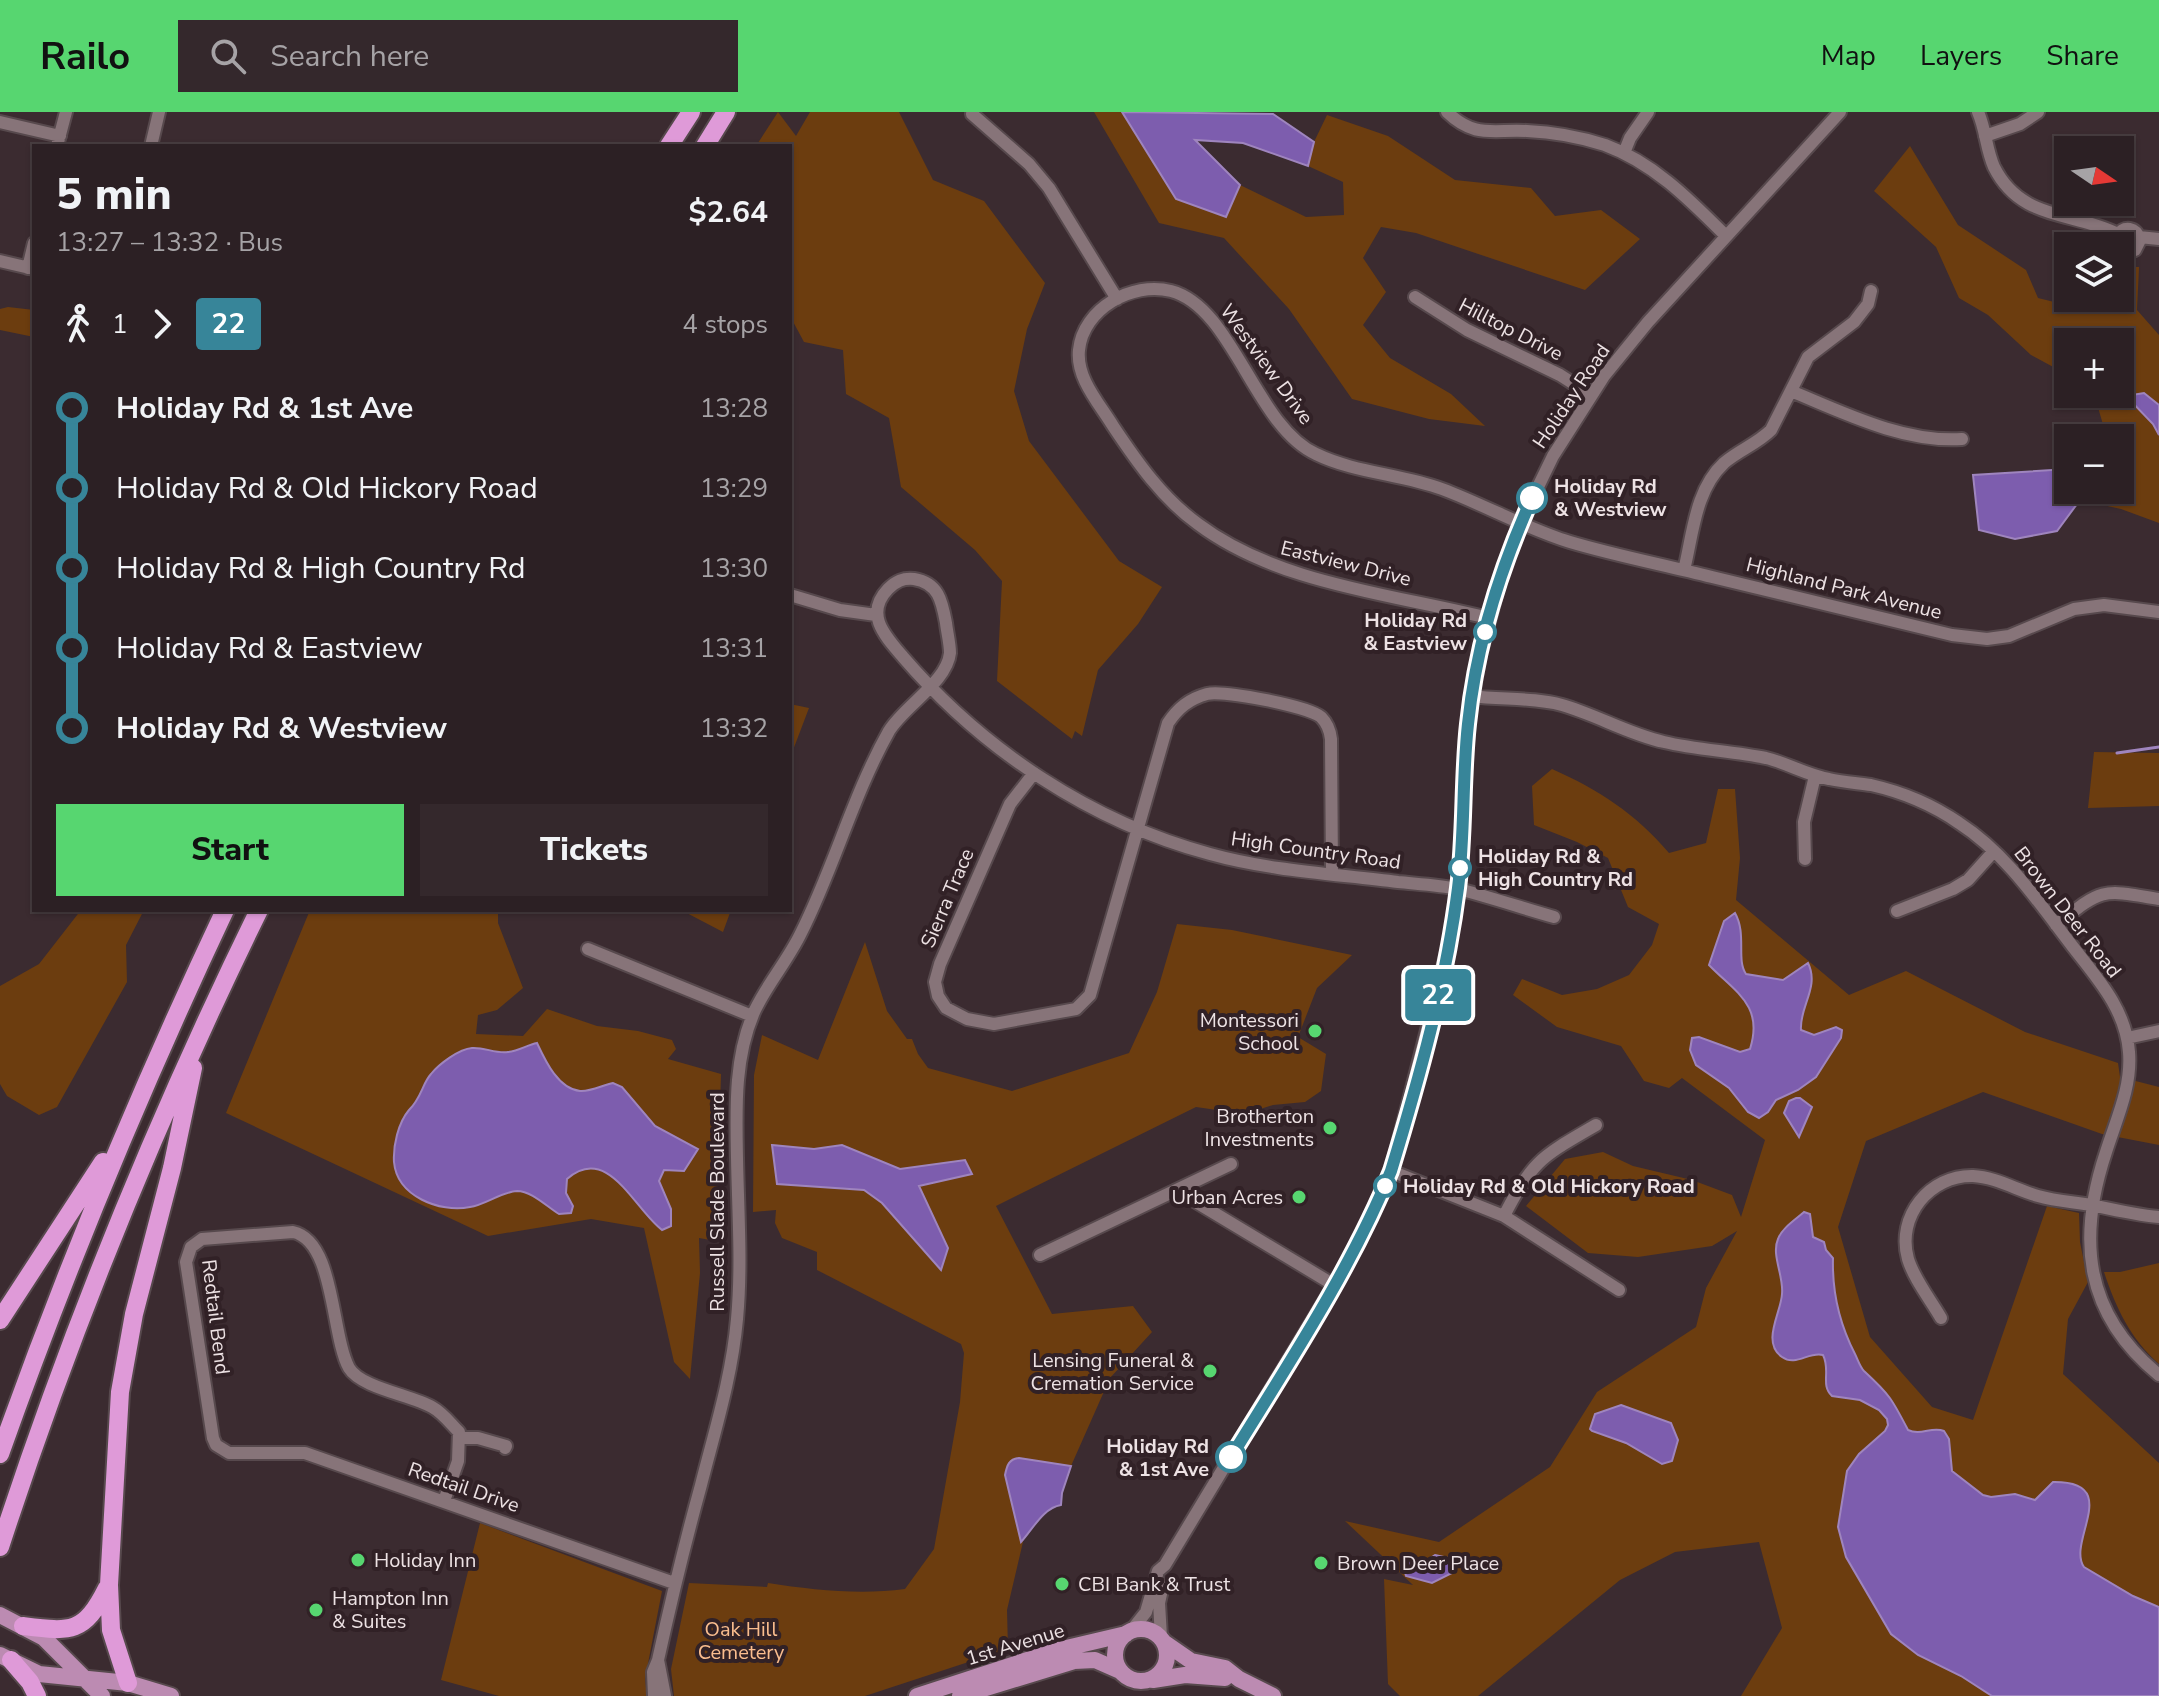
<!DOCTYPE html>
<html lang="en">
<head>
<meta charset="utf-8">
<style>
  body { margin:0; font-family:"Nunito Sans",sans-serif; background:#34282c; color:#f1f3f6; height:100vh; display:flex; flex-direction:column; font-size:30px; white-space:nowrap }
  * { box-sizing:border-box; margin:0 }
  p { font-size:26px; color:#a6a3a6 }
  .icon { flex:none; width:44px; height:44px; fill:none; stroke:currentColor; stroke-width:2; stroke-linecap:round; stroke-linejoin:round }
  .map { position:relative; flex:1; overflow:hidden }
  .side { position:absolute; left:32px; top:32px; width:760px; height:768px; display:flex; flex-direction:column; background:#2c2024; border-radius:0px; box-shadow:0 2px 6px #0004,0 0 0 2px #483e41 }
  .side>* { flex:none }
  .badge { padding:0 16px; border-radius:6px; font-size:28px; line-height:52px }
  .needle { width:52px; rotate:103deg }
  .fabs { position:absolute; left:2054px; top:24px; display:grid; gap:16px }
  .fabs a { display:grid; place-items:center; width:80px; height:80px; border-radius:0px; background:#2c2024; box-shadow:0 2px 6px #0004,0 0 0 2px #483e41; font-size:40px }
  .map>.badge { position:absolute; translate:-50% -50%; box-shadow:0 0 0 4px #fff }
  .legs { display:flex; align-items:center; gap:12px; height:88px; padding:0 24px; font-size:26px }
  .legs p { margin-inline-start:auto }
  .summary { display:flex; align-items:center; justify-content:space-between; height:136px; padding:0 24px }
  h1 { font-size:44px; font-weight:800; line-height:60px }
  .action { display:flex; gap:16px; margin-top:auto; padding:16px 24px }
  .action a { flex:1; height:92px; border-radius:0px; background:#57d670; color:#111; font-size:32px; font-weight:800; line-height:92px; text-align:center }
  .action a+a { background:#34282c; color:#f1f3f6 }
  ul { padding:0 24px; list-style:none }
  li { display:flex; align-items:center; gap:28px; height:80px; font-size:30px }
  li i { display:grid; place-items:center; width:12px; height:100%; margin:0 10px; background:currentColor }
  li i::after { content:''; width:20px; height:20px; margin:-10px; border:6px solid; border-radius:50%; background:#2c2024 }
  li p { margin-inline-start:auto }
  li:first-child i { background:linear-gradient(#0000 50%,currentColor 0) }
  li:last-child i { background:linear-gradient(currentColor 50%,#0000 0) }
  header { display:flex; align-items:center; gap:48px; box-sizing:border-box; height:112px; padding:0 40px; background:#57d670; color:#111 }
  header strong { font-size:38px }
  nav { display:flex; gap:44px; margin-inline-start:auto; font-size:28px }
  .search { width:560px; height:72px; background:#34282c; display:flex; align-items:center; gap:20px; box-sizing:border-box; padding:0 28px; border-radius:0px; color:#a6a3a6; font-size:30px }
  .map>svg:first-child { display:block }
  .green { fill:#6c3d0f }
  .water { fill:#7d5dae; stroke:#9f85be; stroke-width:2 }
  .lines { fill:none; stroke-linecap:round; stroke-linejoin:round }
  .stream { stroke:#9f85be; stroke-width:3 }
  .minor-casing { stroke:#57494d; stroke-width:16 }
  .major-casing { stroke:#57494d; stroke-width:20 }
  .highway-casing { stroke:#57494d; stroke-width:22 }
  .minor { stroke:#877479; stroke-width:12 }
  .major { stroke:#bc8bb2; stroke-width:16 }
  .highway { stroke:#df9ad8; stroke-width:18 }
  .line-1-casing { stroke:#fff; stroke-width:18 }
  .line-1 { stroke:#378599; stroke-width:12 }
  .stop-1-dot { fill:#fff; stroke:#378599; stroke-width:4 }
  .poi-dot { fill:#57d670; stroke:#312126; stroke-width:3 }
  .labels { text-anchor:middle; stroke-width:8; stroke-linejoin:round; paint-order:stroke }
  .street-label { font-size:20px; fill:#ede2e4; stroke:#312126 }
  .stop-label { font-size:20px; font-weight:bold; fill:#ede2e4; stroke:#312126; text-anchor:start }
  .poi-label { font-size:20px; fill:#ede2e4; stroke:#312126; text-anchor:end }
  .park-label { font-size:20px; fill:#fabd8e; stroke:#312126 }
</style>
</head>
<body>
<header>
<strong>Railo</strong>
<div class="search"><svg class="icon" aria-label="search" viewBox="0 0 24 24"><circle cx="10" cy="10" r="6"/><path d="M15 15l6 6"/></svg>Search here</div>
<nav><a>Map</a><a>Layers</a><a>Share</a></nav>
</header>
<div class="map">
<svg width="2159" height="1584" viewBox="0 0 2159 1584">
  <rect width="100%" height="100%" fill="#3b2b30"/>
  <path class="green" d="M 778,0 L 796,24 L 810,0 L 899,0 L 933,68 L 984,89 L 1045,171 L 1027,217 L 1014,279 L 1029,329 L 1119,449 L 1162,475 L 1138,512 L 1098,558 L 1082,624 L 1075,619 L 1072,627 L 997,569 L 1002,469 L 975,438 L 901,375 L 889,306 L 846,282 L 843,238 L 804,230 L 790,204 L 790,34 L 756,34 Z
    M 1094,0 L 1122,0 L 1133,14 L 1225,105 L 1240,73 L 1306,105 L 1344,103 L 1343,70 L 1308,54 L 1314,30 L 1327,3 L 1388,24 L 1455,68 L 1531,76 L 1555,104 L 1601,98 L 1640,127 L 1585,178 L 1416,121 L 1381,115 L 1363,146 L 1386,180 L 1363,213 L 1390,246 L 1451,282 L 1485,314 L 1429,307 L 1352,287 L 1289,197 L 1224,126 L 1159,111 Z
    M 1910,34 L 1958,113 L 2026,158 L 2038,186 L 2095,200 L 2101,186 L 2120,186 L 2120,155 L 2139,155 L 2137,198 L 2159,223 L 2159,293 L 2144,281 L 2127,284 L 2153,312 L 2159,323 L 2159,411 L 2121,397 L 2080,388 L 2078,378 L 2120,378 L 2120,326 L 2107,326 L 2094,282 L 2120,282 L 2120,230 L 2068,230 L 2068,263 L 2031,243 L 1988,203 L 1959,186 L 1936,135 L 1874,79 Z
    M 8,195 L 34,198 L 34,225 L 0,218 L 0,197 Z
    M 790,592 L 809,596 L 790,646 Z
    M 2094,640 L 2159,641 L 2159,694 L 2088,696 Z
    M 1552,657 C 1599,678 1635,701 1669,741 L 1706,731 L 1718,677 L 1735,677 L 1740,746 L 1736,788 L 1849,883 L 1906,859 L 2025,920 L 2118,951 L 2120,965 L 2159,975 L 2159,1033 L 2102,1022 L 1983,980 L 1866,1029 L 1838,1115 L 1870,1225 L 1932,1295 L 1973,1308 L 2047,1094 L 2079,1101 L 2080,1130 L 2088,1170 L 2068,1207 L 2063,1262 L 2159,1351 L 2159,1584 L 1741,1584 L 1782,1516 L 1759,1430 L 1675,1440 L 1620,1468 L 1478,1584 L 1400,1584 L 1388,1572 L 1384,1467 L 1413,1473 L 1345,1409 L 1439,1430 L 1550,1355 L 1597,1280 L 1696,1215 L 1706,1176 L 1737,1119 L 1712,1134 L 1638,1145 L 1588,1141 L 1526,1094 L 1565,1047 L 1603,1040 L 1633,1054 L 1692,1068 L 1732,1083 L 1741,1105 L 1765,1028 L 1682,966 L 1669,976 L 1644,969 L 1621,934 L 1557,915 L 1513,883 L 1522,867 L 1562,883 L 1597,877 L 1629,863 L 1652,833 L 1659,812 L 1628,795 L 1608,746 L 1577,730 L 1534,713 L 1532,674 Z
    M 81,798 L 144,798 L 126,833 L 127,870 L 57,995 L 39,1003 L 7,984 L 0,972 L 0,874 L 39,852 Z
    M 310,798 L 498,798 L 498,811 L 523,876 L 497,898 L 478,903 L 476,922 L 523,924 L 547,897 L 597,914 L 638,919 L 672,928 L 676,937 L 668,947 L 721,962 L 716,1129 L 699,1126 L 700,1161 L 690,1267 L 674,1250 L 644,1116 L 591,1107 L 488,1124 L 226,1001 Z
    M 681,798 L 731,798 L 723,820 Z
    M 1177,812 L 1232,818 L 1352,843 L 1317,876 L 1298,925 L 1326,942 L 1321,979 L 1305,990 L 1273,993 L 1245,1002 L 1196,995 L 996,1094 L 1052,1202 L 1133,1194 L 1152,1220 L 1110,1266 L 1071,1354 L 1042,1349 L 1007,1498 L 1008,1537 L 865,1584 L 674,1584 L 671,1557 L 689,1471 L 767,1475 L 768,1471 C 813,1478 860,1483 905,1477 L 934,1437 L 960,1290 L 964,1241 L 961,1232 L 817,1158 L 817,1140 L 782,1126 L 775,1111 L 776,1098 L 753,1100 L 754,963 L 762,923 L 818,948 L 865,830 L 887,899 L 907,927 L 912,927 L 918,942 L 928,956 L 1012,979 L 1129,941 L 1157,880 Z
    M 2159,1151 L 2159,1252 C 2130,1226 2116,1196 2104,1160 L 2120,1160 Z
    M 480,1411 L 662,1479 L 645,1567 L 647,1584 L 499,1584 L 441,1568 Z"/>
  <path class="water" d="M 1122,0 L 1273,2 L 1314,30 L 1308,54 L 1243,31 L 1195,28 L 1240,73 L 1226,105 L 1176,87 Z
    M 2144,281 L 2159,293 L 2159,323 L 2153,312 L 2126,284 Z
    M 2068,357 L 2068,378 L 2078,378 L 2080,388 L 2057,419 L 2015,427 L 1979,418 L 1973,363 Z
    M 1735,801 C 1747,822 1736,848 1746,862 L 1783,868 L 1808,851 C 1820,875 1799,895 1801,918 L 1814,923 L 1836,915 L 1842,918 L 1841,926 L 1816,965 L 1798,978 L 1776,988 L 1768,1000 L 1759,1006 L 1748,1000 L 1729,976 L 1696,953 L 1690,938 L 1692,926 L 1699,925 L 1740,940 L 1750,937 C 1764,893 1735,880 1709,853 L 1724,809 Z
    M 537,931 C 545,948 558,977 580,979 C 590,980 603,973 613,971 L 622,975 L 655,1014 L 698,1037 L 684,1059 L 664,1058 L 659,1069 L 671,1097 L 671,1114 L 662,1118 C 634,1097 608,1031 567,1067 L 566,1081 L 573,1094 L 571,1101 L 559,1102 C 547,1095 532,1079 517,1079 C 501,1080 485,1093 470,1095 C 439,1101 397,1084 394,1050 C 393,1034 398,1011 409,998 C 422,985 422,972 431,962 C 439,952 459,937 472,936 C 484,935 496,942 508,940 C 519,939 527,933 537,931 Z
    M 1796,986 L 1800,986 L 1812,995 L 1799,1025 L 1784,1001 L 1789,989 Z
    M 772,1033 L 814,1037 L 842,1033 L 900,1057 L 965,1048 L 972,1062 L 919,1074 L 948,1136 L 941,1158 L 882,1091 L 864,1078 L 777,1072 Z
    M 1804,1100 L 1810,1102 L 1813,1125 L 1824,1130 L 1826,1138 L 1833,1146 C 1832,1181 1839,1211 1855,1242 C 1858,1248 1860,1255 1864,1259 C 1890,1283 1892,1287 1908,1318 C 1921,1324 1932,1314 1944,1319 L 1949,1327 L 1952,1359 L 1983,1383 L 1991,1385 L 2015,1382 L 2035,1388 L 2053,1370 C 2124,1369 2066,1430 2084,1455 L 2133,1484 L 2159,1495 L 2159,1584 L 1992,1584 L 1961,1564 L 1918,1543 L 1891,1522 L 1846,1445 L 1838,1415 L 1847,1359 L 1859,1342 L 1885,1319 L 1888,1313 L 1887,1307 L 1879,1298 L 1860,1288 L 1832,1284 C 1820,1273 1831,1259 1823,1243 C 1809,1239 1796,1255 1782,1245 C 1761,1230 1781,1201 1782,1182 C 1784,1164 1771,1143 1778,1127 C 1782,1116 1795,1108 1804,1100 Z
    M 1621,1293 L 1671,1311 L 1678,1328 L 1672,1349 L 1662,1352 L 1626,1331 L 1592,1319 L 1590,1317 L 1595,1302 Z
    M 1019,1346 L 1071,1354 L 1062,1381 L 1061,1393 C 1043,1396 1033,1417 1021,1430 L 1005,1363 C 1007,1353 1009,1347 1019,1346 Z
    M 1435,1443 L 1453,1447 L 1456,1459 L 1432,1471 L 1406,1464 L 1404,1457 L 1407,1449 L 1429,1447 Z"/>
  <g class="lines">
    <path class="stream" d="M 2117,641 L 2159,635"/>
    <g class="minor-casing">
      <path id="minor" d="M 1447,0 C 1475,27 1493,17 1527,19 C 1552,20 1580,25 1605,33 C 1654,51 1690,88 1726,124
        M 1978,0 C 1986,18 1986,37 1994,55 C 2021,109 2072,99 2118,122
        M 972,2 L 1029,52 L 1049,76 L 1117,187
        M 0,10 L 60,24
        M 1985,24 L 2020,12 L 2038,0
        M 57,34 L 66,0
        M 151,34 L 159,0
        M 1624,41 L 1630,26 L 1648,0
        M 2139,125 L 2159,127
        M 2117,134 L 2117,124 C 2124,113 2136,115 2140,128 L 2135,138 L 2128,140 L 2120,137
        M 0,149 L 34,157
        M 28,156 L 34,131
        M 1415,185 L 1467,218 L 1560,263 L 1591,283
        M 1791,279 C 1844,301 1904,331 1962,327
        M 1684,458 C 1693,422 1695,378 1724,351 C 1739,338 1757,332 1771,318 L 1808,245 L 1854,210 L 1868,192 L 1871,179
        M 790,483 L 840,498 L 876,503
        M 1488,506 C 1392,482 1278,472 1198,412 C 1162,386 1137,350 1113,314 C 1099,291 1076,266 1079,238 C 1083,197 1132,169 1171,179 C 1233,195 1255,314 1316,342 C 1355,361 1402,362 1442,377 C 1485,393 1527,417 1570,430 C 1617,444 1665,453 1712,465 C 1792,484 1872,504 1952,523 L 1987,527 L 2009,524 L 2074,497 L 2104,493 L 2159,500
        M 1472,584 C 1501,588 1533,585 1562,593 C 1597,603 1628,622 1664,630 C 1697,638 1732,639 1766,646 C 1787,651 1807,663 1829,667 C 1842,670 1857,671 1871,673 C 1902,680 1933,693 1959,711 C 2007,742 2039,791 2073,835 C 2098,867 2126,898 2129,940 C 2132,975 2116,1008 2106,1040 C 2077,1127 2084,1202 2159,1263
        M 1034,661 L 1010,692 L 940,852 L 935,870 L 938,884 L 946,896 L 967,907 L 994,912 L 1076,897 L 1090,883 L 1168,611 C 1178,596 1189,587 1207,582 C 1223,578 1308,594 1321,605 C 1327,611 1330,618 1331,627 L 1332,762
        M 1805,747 L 1804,710 L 1815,664
        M 1897,799 L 1953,777 L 1968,768 L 1994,739
        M 2056,813 C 2103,776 2100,777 2159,787
        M 588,837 L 752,904
        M 2127,926 L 2159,919
        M 1391,1059 L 1504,1104 L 1619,1178
        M 1176,1078 L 1334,1173
        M 1504,1104 C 1532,1048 1543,1044 1596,1013
        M 1040,1143 L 1231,1052
        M 1941,1206 C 1930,1187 1914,1167 1908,1147 C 1896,1104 1930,1063 1973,1064 C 1995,1065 2017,1078 2038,1084 C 2055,1089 2074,1090 2092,1093 C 2115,1098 2137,1103 2159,1105
        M 460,1326 L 478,1326 L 506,1334 L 505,1336
        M 444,1389 L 458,1349 L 459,1320 C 450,1311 443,1301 432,1295 C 411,1283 361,1276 349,1256 C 331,1223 335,1129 293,1120 L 202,1127 L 191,1135 L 186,1150 L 213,1326 L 216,1333 L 229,1341 L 305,1341 L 674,1471
        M 1131,1519 L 1146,1500 L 1158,1459 L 1165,1453 L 1351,1145 L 1377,1093 L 1391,1059 L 1451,824 L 1460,757 L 1468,613 L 1479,547 L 1502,461 L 1521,410 L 1553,344 L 1604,264 L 1648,210 L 1840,0
        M 1161,1525 L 1159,1491 L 1163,1473
        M 658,1548 L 665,1584
        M 654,1584 L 653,1560 L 658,1548 C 671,1489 685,1431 701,1373 C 715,1318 732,1264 737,1207 C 742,1154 738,1100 737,1046 C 736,997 734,944 755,898 C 768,871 788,848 801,821 C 834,756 853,683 889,619 C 904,594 947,570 950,541 C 950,532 947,520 946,511 C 942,490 939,471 914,467 C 903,466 896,469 888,477 C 864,502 885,524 903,545 C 983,638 1091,710 1210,742 C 1271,759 1336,762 1398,770 C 1418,772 1439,773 1458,777 C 1490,785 1522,796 1554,805"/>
    </g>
    <g class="major-casing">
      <path id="major" d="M 0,1503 L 44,1526 L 102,1584
        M1115 1543a26 26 0 1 1 52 0a26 26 0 1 1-52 0Z
        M 1165,1531 L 1191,1549 L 1225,1556 L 1239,1567 L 1273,1584
        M 0,1543 L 39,1562 L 128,1571 L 171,1584
        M 1153,1568 L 1185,1563 L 1225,1566
        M 917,1584 L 1058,1538 L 1126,1522
        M 960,1584 L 1074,1549 L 1095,1548 L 1120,1559"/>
    </g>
    <g class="highway-casing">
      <path id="highway" d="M 669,34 L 691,0
        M 705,34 L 726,0
        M 0,1208 L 103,1050
        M 0,1342 C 66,1156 141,976 225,798
        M 0,1435 C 71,1217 158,1004 259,798
        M 23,1514 C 71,1520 84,1522 107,1476
        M 11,1548 L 30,1570 L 37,1584
        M 128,1571 L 111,1518 L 109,1473 L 120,1280 L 134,1202 L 172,1056 L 193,956"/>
    </g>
    <use href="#minor" class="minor"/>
    <use href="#major" class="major"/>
    <use href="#highway" class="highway"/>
  </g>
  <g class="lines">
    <g class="line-1-casing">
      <path id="line-1" d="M 1231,1345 C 1287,1254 1351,1157 1391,1059 C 1419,967 1446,871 1458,776 C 1465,721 1462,666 1468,612 C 1476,534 1500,457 1532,386"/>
    </g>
    <use href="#line-1" class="line-1"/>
  </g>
  <g class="stop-1-dot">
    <circle cx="1532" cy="386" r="14"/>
    <circle cx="1485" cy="520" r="10"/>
    <circle cx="1460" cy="756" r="10"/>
    <circle cx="1385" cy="1074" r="10"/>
    <circle cx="1231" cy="1345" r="14"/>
  </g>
  <g class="poi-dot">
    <circle cx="1315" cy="919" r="8"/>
    <circle cx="1330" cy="1016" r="8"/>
    <circle cx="1299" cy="1085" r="8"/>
    <circle cx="1210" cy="1259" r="8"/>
    <circle cx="358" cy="1448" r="8"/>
    <circle cx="1321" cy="1451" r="8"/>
    <circle cx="1062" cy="1472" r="8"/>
    <circle cx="316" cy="1498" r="8"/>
  </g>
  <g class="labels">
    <g class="street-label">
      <text transform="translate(1511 217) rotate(27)" y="7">Hilltop Drive</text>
      <text transform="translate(1267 252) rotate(54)" y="7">Westview Drive</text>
      <text transform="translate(1571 284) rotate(-56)" y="7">Holiday Road</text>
      <text transform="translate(1346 451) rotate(14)" y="7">Eastview Drive</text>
      <text transform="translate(1844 476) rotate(14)" y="7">Highland Park Avenue</text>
      <text transform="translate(1316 738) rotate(8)" y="7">High Country Road</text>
      <text transform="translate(947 786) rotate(-67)" y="7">Sierra Trace</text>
      <text transform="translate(2068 800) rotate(52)" y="7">Brown Deer Road</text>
      <text transform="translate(717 1090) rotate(-90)" y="7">Russell Slade Boulevard</text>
      <text transform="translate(216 1205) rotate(83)" y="7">Redtail Bend</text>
      <text transform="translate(464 1375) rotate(19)" y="7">Redtail Drive</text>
      <text transform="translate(1015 1532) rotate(-17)" y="7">1st Avenue</text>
    </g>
    <g class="stop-label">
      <text x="1554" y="381">Holiday Rd<tspan x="1554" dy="23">&amp; Westview</tspan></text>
      <text x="1467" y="515" text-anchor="end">Holiday Rd<tspan x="1467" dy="23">&amp; Eastview</tspan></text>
      <text x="1478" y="751">Holiday Rd &amp;<tspan x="1478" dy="23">High Country Rd</tspan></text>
      <text x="1403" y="1081">Holiday Rd &amp; Old Hickory Road</text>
      <text x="1209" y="1341" text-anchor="end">Holiday Rd<tspan x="1209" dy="23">&amp; 1st Ave</tspan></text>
    </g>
    <g class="poi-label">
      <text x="1299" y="915">Montessori<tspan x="1299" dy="23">School</tspan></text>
      <text x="1314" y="1011">Brotherton<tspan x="1314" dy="23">Investments</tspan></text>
      <text x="1283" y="1092">Urban Acres</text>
      <text x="1194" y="1255">Lensing Funeral &amp;<tspan x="1194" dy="23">Cremation Service</tspan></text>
      <text x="374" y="1455" text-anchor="start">Holiday Inn</text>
      <text x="1337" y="1458" text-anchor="start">Brown Deer Place</text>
      <text x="1078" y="1479" text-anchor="start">CBI Bank &amp; Trust</text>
      <text x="332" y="1493" text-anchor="start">Hampton Inn<tspan x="332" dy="23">&amp; Suites</tspan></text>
    </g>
    <g class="park-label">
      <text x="741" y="1524">Oak Hill<tspan x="741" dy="23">Cemetery</tspan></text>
    </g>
  </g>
</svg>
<div class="fabs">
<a><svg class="needle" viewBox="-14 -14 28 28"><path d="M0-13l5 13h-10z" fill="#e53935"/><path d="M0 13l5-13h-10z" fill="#a6a3a6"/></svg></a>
<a><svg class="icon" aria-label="layers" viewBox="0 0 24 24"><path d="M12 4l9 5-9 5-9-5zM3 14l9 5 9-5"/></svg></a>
<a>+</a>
<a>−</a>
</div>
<b class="badge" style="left:1438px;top:883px;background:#378599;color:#fff">22</b>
<section class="side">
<div class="summary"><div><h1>5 min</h1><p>13:27 – 13:32 · Bus</p></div><b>$2.64</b></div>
<div class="legs"><svg class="icon" aria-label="walk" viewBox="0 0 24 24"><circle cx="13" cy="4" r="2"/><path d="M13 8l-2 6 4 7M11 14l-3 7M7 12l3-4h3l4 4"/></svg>1<svg class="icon" aria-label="forward" viewBox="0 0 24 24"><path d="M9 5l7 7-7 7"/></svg><b class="badge" style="background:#378599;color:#fff">22</b><p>4 stops</p></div>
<ul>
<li><i style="color:#378599"></i><b>Holiday Rd &amp; 1st Ave</b><p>13:28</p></li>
<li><i style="color:#378599"></i><span>Holiday Rd &amp; Old Hickory Road</span><p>13:29</p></li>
<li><i style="color:#378599"></i><span>Holiday Rd &amp; High Country Rd</span><p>13:30</p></li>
<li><i style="color:#378599"></i><span>Holiday Rd &amp; Eastview</span><p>13:31</p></li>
<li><i style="color:#378599"></i><b>Holiday Rd &amp; Westview</b><p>13:32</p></li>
</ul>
<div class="action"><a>Start</a><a>Tickets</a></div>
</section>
</div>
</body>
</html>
